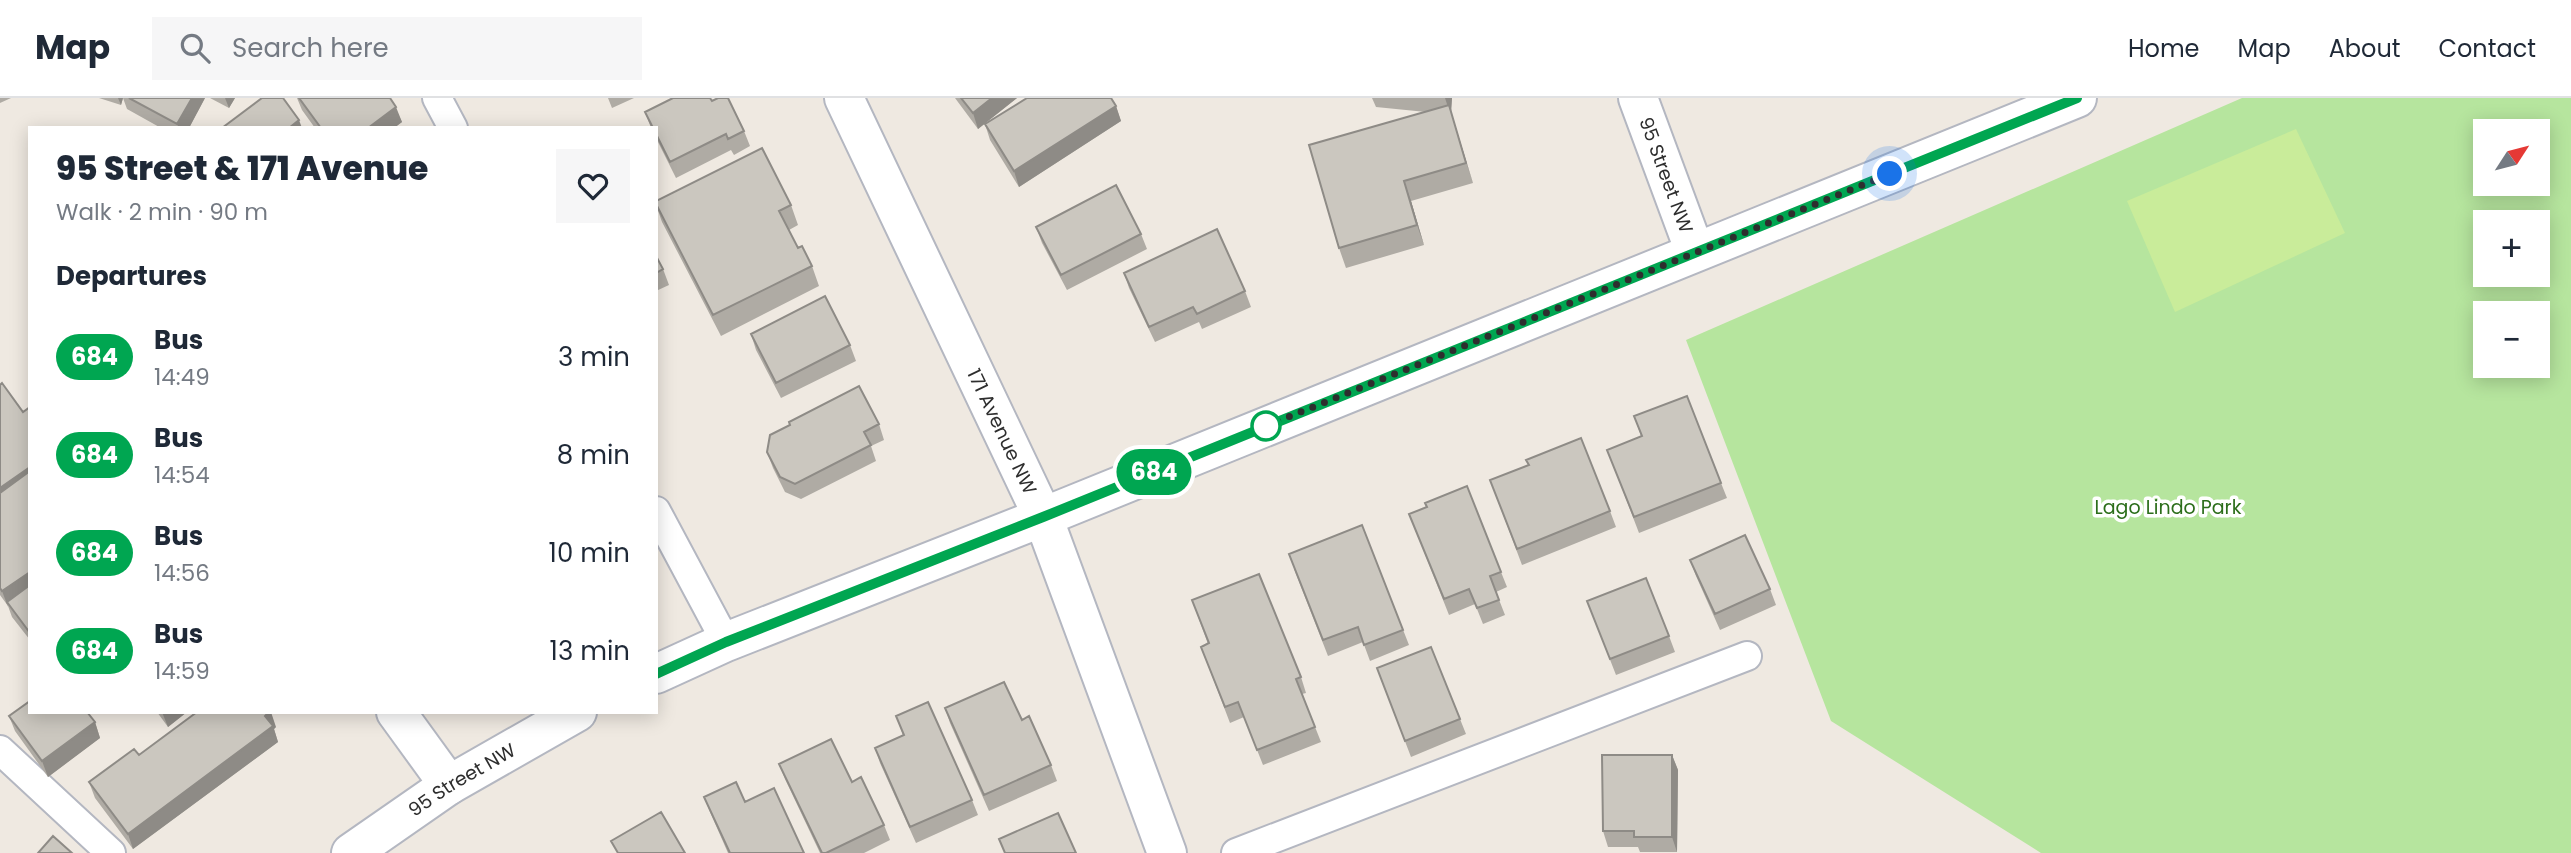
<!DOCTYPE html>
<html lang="en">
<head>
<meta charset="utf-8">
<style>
  body { margin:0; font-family:Poppins,sans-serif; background:#f6f6f7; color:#1f2937; height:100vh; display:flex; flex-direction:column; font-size:26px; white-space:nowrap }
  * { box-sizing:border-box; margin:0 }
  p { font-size:23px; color:#747a83 }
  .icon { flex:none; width:38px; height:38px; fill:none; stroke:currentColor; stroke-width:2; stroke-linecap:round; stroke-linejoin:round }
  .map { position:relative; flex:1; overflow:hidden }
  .side { position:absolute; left:28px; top:28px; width:630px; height:588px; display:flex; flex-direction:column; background:#fff; border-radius:0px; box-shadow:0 4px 18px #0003 }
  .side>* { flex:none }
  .badge { padding:0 14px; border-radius:23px; font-size:24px; line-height:46px }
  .needle { width:46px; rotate:54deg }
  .tools { position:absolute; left:2473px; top:21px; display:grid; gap:14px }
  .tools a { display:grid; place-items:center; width:77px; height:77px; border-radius:0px; background:#fff; box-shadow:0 4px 18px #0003; font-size:35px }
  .you { position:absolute; width:35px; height:35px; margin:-18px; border:5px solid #fff; border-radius:50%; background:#1a73e8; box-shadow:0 0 0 10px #1a73e833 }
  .map>.badge { position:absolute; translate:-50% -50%; box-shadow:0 0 0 4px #fff }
  h2 { padding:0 28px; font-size:26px; line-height:63px }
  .round { display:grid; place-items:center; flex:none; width:74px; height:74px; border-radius:0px; background:#f6f6f7 }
  .summary { display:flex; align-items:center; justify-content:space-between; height:119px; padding:0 28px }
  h1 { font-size:33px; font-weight:800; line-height:52px }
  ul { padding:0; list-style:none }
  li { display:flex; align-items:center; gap:21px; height:98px; padding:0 28px }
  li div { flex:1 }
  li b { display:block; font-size:26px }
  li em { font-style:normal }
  li .badge { min-width:77px; font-weight:700; text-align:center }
  header { display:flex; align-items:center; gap:42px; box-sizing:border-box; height:98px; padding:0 35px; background:#fff; border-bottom:2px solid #e0e1e3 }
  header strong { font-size:33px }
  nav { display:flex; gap:38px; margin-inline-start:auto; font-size:24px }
  .search { width:490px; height:63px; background:#f6f6f7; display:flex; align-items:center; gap:18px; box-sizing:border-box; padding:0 24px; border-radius:0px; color:#747a83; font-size:26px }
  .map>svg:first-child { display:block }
  .green { fill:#b6e59e; fill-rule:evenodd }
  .pitch { fill:#c9ec9a }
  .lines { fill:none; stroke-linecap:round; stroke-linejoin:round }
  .lane-casing { stroke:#b4b7c1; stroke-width:32 }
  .street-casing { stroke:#b4b7c1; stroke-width:42 }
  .secondary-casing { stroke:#b4b7c1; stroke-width:42 }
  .lane { stroke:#fff; stroke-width:28 }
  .street { stroke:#fff; stroke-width:38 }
  .secondary { stroke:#fff; stroke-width:38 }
  .wall { fill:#afaba4 }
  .shaded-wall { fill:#8e8b86 }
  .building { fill:#cbc7bf; stroke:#8e8b86; stroke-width:2 }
  .line-casing { stroke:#fff; stroke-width:16 }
  .line { stroke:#00a651; stroke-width:10 }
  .walk { stroke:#2e2e2e; stroke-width:7; stroke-dasharray:0 12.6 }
  .stop-dot { fill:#fff; stroke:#00a651; stroke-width:3.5 }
  .labels { text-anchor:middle; stroke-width:7; stroke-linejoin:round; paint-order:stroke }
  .street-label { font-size:19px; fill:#2e2e2e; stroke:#fff }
  .park-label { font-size:19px; fill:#2c6e1b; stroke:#fff }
</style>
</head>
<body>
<header>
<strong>Map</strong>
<div class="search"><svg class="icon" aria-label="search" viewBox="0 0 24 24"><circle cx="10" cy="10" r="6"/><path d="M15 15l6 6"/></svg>Search here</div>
<nav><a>Home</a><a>Map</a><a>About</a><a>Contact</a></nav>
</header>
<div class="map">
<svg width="2571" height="755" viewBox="0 0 2571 755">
  <rect width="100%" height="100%" fill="#efe9e1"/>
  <path class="green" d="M 2242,0 L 2571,0 L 2571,755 L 2041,755 L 1831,623 L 1686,242 ZM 2485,33 L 2538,33 L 2538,86 L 2485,86 ZM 2485,124 L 2538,124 L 2538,177 L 2485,177 ZM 2485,215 L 2538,215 L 2538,268 L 2485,268 Z"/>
  <path class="pitch" d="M 2296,31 L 2345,135 L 2175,214 L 2127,103 Z"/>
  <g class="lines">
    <g class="lane-casing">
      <path id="lane" d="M 437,0 L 453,30
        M 656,413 L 726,544
        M 0,652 L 111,755
        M 1236,755 L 1747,558"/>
    </g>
    <g class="street-casing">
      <g id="street">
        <path id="s1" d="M 844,0 L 1043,419 L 1167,755"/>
        <path id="s2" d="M 1638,0 L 1695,154"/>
        <path d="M 396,614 L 449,687"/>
      </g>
    </g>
    <g class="secondary-casing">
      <g id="secondary">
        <path d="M 656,576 L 726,544 L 1043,419 L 2077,0"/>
        <path id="s3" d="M 351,755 L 449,687 L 577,614"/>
      </g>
    </g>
    <use href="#lane" class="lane"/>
    <use href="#street" class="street"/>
    <use href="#secondary" class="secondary"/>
  </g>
  <path class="wall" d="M 0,0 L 11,0 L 0,5 Z
    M 99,0 L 123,0 L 121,7 Z
    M 123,0 L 205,0 L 189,30 L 161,30 L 127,11 Z
    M 210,0 L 235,0 L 229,10 Z
    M 297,0 L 390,0 L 402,24 L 394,30 L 315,30 L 302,12 Z
    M 608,0 L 634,0 L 612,10 Z
    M 955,0 L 1017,0 L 978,31 Z
    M 1372,0 L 1452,0 L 1451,14 L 1473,85 L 1411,103 L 1424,147 L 1346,170 L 1339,150 L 1426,14 L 1376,9 Z
    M 712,3 L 744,33 L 750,48 L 734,57 L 731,52 L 676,80 L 656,40 L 656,30 L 651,30 L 645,14 Z
    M 1116,8 L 1121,23 L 1019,89 L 990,42 L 985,26 Z
    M 656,107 L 791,107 L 798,127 L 789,132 L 798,150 L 812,168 L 819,188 L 721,238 L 662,124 Z
    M 1036,129 L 1141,136 L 1147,151 L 1067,192 L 1042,145 Z
    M 656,158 L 663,171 L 669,187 L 656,193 Z
    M 1124,175 L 1245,193 L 1251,209 L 1202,231 L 1199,224 L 1155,244 L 1129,190 Z
    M 751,236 L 850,247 L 856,263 L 781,300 L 756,252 Z
    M 0,287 L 23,314 L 30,309 L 30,542 L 12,519 L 8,508 L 0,497 Z
    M 1634,318 L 1721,385 L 1727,400 L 1639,435 L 1613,367 L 1641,338 Z
    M 879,326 L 884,342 L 871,348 L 876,363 L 801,401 L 785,394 L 773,370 L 767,354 Z
    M 1490,382 L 1610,413 L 1616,429 L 1522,467 Z
    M 1409,416 L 1501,474 L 1507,489 L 1496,494 L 1505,517 L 1483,526 L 1475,506 L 1449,517 Z
    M 1362,427 L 1409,547 L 1370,563 L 1363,544 L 1328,558 L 1294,471 Z
    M 1690,462 L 1770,491 L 1776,507 L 1720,532 L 1696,478 Z
    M 1192,502 L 1301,579 L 1306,595 L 1302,596 L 1321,644 L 1263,667 L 1244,619 L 1230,625 L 1201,549 L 1208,546 Z
    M 1593,518 L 1669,538 L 1675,554 L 1616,577 Z
    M 1377,570 L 1460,621 L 1466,636 L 1411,659 Z
    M 945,610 L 1022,622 L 1051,667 L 1057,683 L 989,713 L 950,625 Z
    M 157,614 L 187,614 L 168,629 Z
    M 9,618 L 95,624 L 100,640 L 48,679 L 15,633 Z
    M 896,618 L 972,702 L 978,717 L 916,745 L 880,665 L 875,650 L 903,637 Z
    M 276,629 L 274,631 L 278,644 L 133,751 L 95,700 L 89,684 L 139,657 Z
    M 1672,657 L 1678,672 L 1677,754 L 1640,754 L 1638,749 L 1608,749 L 1603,733 Z
    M 779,666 L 852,684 L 884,727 L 890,742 L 864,755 L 820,755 L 785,681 Z
    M 704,699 L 745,704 L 804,755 L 728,755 L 710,714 Z"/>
  <path class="shaded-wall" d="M 118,0 L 123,0 L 121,7 Z
    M 192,0 L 205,0 L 189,30 L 179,30 L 177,26 Z
    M 225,0 L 235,0 L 229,10 Z
    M 992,0 L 1017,0 L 978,31 L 973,15 Z
    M 1445,0 L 1452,0 L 1451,14 L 1473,85 Z
    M 1116,8 L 1121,23 L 1019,89 L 1014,73 Z
    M 396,9 L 402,24 L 394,30 L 368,30 Z
    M 299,22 L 302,30 L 289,30 Z
    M 1404,83 L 1411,103 L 1424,147 L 1417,127 Z
    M 30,369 L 30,388 L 0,409 L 0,390 Z
    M 30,474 L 30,493 L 7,504 L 8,509 L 2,493 Z
    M 162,614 L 187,614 L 168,629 Z
    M 269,614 L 271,614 L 276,629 L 274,631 L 278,644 L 133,751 L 128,736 Z
    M 95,624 L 100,640 L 48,679 L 42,663 Z
    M 1672,657 L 1678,672 L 1677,754 L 1672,739 Z"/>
  <path class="building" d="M 129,0 L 192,0 L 177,26 Z
    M 262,0 L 283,0 L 299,22 L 289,30 L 222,30 Z
    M 299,0 L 390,0 L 396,9 L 368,30 L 321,30 Z
    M 673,0 L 710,0 L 712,3 L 718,0 L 728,0 L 744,33 L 728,41 L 726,36 L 670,64 L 656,36 L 656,30 L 653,30 L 645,14 Z
    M 961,0 L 992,0 L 973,15 Z
    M 1027,0 L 1111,0 L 1116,8 L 1014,73 L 985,26 Z
    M 1449,7 L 1466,65 L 1404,83 L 1417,127 L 1339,150 L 1309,47 Z
    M 762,50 L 791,107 L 779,113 L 798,150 L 802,148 L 812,168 L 713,217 L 656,106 L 656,103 Z
    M 1116,87 L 1141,136 L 1061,177 L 1036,129 Z
    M 1217,131 L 1245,193 L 1197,216 L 1193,209 L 1149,229 L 1124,175 Z
    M 656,158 L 663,171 L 656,175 Z
    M 825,198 L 850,247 L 776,285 L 751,236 Z
    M 2,285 L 23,314 L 30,309 L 30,369 L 0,390 L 0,287 Z
    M 859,288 L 879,326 L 864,334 L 871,347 L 795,386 L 780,379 L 767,354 L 770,337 L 790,327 L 789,324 Z
    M 1687,298 L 1721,385 L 1634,419 L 1607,352 L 1642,338 L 1634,318 Z
    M 1581,340 L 1610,413 L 1517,451 L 1490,382 L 1529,367 L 1526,362 Z
    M 30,373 L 30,474 L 2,493 L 0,490 L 0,395 Z
    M 1467,388 L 1501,474 L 1490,478 L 1499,502 L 1477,510 L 1469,491 L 1444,501 L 1409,416 L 1427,409 L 1425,405 Z
    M 1362,427 L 1403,532 L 1364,547 L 1358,529 L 1323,542 L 1289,456 Z
    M 1745,437 L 1770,491 L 1715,516 L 1690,462 Z
    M 1259,476 L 1301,579 L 1296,581 L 1315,629 L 1257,652 L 1238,604 L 1225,609 L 1201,549 L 1209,545 L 1192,502 Z
    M 1646,480 L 1669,538 L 1610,561 L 1587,503 Z
    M 30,487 L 30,535 L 7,504 Z
    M 1431,549 L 1460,621 L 1405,643 L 1377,570 Z
    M 1004,584 L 1022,622 L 1029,618 L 1051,667 L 984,697 L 945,610 Z
    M 30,603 L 30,614 L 87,614 L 95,624 L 42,663 L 9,618 Z
    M 928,604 L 972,702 L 910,729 L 875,650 L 904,637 L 896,618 Z
    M 197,614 L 269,614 L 265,618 L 273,628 L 128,736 L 89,684 L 134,651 L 139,657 Z
    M 831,641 L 852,684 L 861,679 L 884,727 L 826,755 L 822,755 L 779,666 Z
    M 1602,657 L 1672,657 L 1672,739 L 1634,739 L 1634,733 L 1603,733 Z
    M 736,684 L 745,704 L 774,690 L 804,755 L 730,755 L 704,699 Z
    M 661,714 L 685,755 L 618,755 L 611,743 Z
    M 1058,715 L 1076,755 L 1005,755 L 999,741 Z
    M 53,738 L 72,755 L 38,755 Z"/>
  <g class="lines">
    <g class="line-casing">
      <path id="line" d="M 656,576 L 726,544 L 1043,419 L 2077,0"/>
    </g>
    <use href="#line" class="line"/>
    <path class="walk" d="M 1266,328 L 1890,76"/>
  </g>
  <circle class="stop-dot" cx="1266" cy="328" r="14"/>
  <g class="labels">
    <g class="street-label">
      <text dy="7" stroke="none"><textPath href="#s2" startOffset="82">95 Street NW</textPath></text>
      <text dy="7" stroke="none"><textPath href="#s1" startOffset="369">171 Avenue NW</textPath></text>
      <text dy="7" stroke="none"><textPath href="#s3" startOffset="133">95 Street NW</textPath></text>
    </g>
    <g class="park-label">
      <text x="2168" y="416">Lago Lindo Park</text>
    </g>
  </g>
</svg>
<div class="tools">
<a><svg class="needle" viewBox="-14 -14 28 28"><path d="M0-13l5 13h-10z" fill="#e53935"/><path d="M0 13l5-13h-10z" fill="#747a83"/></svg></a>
<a>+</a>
<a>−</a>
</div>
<div class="you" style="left:1890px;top:76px"></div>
<b class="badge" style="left:1154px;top:374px;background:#00a651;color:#fff">684</b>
<section class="side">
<div class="summary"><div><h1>95 Street &amp; 171 Avenue</h1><p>Walk · 2 min · 90 m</p></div><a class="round"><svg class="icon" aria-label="heart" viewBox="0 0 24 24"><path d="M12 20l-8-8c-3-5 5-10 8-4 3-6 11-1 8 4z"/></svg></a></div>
<h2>Departures</h2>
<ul>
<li><span class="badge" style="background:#00a651;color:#fff">684</span><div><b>Bus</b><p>14:49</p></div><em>3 min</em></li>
<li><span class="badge" style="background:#00a651;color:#fff">684</span><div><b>Bus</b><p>14:54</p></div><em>8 min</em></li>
<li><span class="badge" style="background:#00a651;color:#fff">684</span><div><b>Bus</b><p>14:56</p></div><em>10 min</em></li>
<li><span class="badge" style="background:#00a651;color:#fff">684</span><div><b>Bus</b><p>14:59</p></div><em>13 min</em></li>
</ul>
</section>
</div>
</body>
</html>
